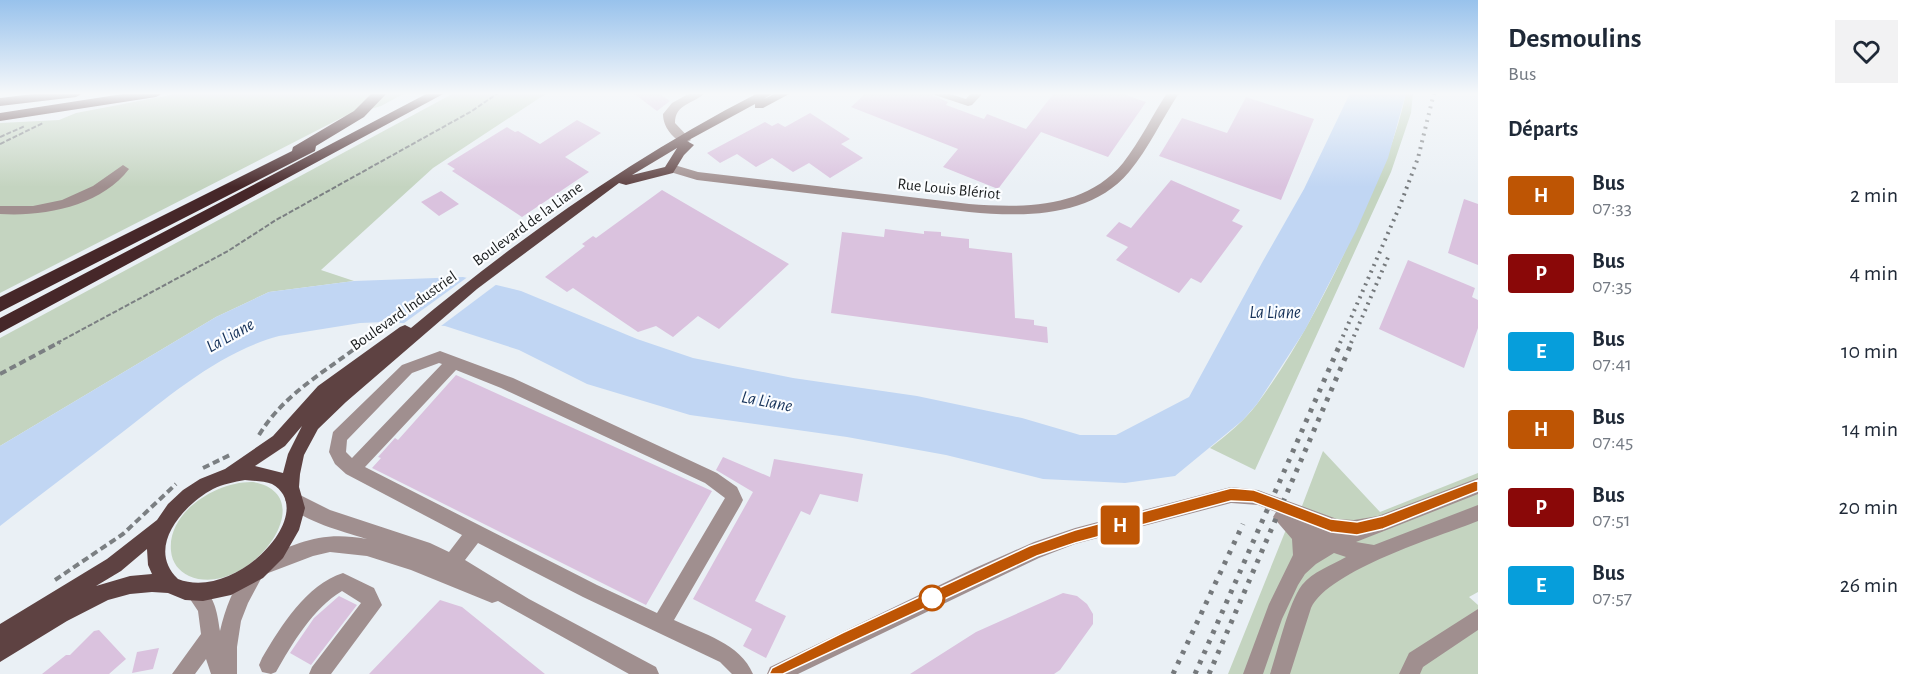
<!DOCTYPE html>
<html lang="fr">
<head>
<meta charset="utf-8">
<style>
  body { margin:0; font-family:"Alegreya Sans",sans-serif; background:#f2f2f3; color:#1f2937; height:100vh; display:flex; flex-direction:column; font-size:22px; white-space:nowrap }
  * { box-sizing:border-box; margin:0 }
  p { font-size:20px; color:#747a83 }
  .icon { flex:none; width:33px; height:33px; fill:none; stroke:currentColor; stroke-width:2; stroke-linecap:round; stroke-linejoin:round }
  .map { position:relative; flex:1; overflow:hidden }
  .side { display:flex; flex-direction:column; background:#fff; width:450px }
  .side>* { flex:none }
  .badge { padding:0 12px; border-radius:4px; font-size:21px; line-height:39px }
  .map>.badge { position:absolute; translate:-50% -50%; box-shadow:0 0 0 3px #fff }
  h2 { padding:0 30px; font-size:22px; line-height:54px }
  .round { display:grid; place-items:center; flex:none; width:63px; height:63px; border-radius:0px; background:#f2f2f3 }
  .summary { display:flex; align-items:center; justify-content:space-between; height:102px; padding:0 30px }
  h1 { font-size:28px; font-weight:700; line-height:45px }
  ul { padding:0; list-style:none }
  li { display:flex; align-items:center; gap:18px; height:78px; padding:0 30px }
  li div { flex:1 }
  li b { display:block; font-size:22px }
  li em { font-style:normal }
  li .badge { min-width:66px; font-weight:700; text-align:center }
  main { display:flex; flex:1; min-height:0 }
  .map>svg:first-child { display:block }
  .green { fill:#c4d4c0 }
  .water { fill:#c1d6f3 }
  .pier { fill:#eaf0f5 }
  .building { fill:#dac2de }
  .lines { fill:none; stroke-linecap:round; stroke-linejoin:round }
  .path-far1 { stroke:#7b7f82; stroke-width:2; stroke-dasharray:5 2; stroke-linecap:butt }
  .path { stroke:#7b7f82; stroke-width:4; stroke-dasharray:7 4; stroke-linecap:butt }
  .minor { fill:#a08f8f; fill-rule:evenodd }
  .major { fill:#5e4242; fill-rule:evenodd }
  .highway { fill:#462729; fill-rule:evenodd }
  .rail-far1 { stroke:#75797c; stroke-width:4; stroke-dasharray:2 5; stroke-linecap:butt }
  .rail { stroke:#75797c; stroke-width:5; stroke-dasharray:4 7; stroke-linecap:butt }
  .line { fill:#be5504; stroke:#fff; stroke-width:1.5 }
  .stop-dot { fill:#fff; stroke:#be5504; stroke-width:3 }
  .labels { text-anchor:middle; stroke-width:4.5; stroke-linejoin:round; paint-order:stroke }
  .street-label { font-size:16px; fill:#1b1e1f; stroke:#fbfdff }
  .water-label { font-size:18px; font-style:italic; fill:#163259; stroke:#fbfdff }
</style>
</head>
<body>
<main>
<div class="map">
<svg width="1478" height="674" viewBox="0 0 1478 674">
  <rect width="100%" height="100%" fill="#eaf0f5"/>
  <path class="green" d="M 181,93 L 405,93 L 381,106 L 343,117 L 0,293 L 0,123 L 59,120 L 76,113 Z
    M 454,93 L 547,93 L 433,168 L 321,270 L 354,281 L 269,292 L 216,317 L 0,446 L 0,338 Z
    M 1406,93 L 1413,93 L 1411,113 L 1391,172 L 1255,470 L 1210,448 C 1227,435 1244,421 1257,404 C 1300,346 1333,279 1363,213 C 1381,173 1397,136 1406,93 Z
    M 1323,451 L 1380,512 L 1478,473 L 1478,592 L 1469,597 L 1478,605 L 1478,674 L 1228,674 L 1285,532 L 1302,506 Z
    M 253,482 C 327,495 246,601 189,576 C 179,571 172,563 171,551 C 167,511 218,481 253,482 Z"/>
  <path class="water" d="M 1350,93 L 1406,93 L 1388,158 L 1356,231 L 1305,330 L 1257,404 L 1243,420 L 1175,476 L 1125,483 L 1043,479 L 946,455 L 847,437 L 690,415 L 587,384 L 519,350 L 445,326 L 386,322 L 360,323 L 279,336 C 222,351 170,395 124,431 C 83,463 41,494 0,526 L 0,446 L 216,317 L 269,292 L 354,281 L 463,277 L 521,291 L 637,339 L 693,358 L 793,378 L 917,396 L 1022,418 L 1080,435 L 1116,435 L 1189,397 L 1263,261 L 1304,189 Z"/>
  <path class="pier" d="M 469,276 L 497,284 L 437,329 L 400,326 Z"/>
  <path class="building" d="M 633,93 L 658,93 L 670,101 L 657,111 Z
    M 866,93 L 927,93 L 948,102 L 946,105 L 984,119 L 987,114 L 1026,129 L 1054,93 L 1120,93 L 1146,102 L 1108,157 L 1041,132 L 998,189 L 943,167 L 958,149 L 851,107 Z
    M 1246,97 L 1314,119 L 1281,200 L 1159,156 L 1182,118 L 1227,133 Z
    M 810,113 L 850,139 L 841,144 L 863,158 L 830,178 L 809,163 L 793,172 L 772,158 L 756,167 L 737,154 L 720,163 L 707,153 L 765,122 L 772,126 L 778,123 L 785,127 Z
    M 577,120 L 601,133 L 565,157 L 589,172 L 522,217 L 452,171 L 455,169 L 447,164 L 507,127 L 515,132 L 518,131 L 540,144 Z
    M 1171,180 L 1240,210 L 1232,221 L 1243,226 L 1201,283 L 1191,278 L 1179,293 L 1116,260 L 1128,247 L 1106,236 L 1119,222 L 1131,228 Z
    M 662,190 L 789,264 L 719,329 L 698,316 L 673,337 L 656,326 L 638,332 L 573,288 L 567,292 L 545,277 L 585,246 L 582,244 L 593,236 L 596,238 Z
    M 441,191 L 459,204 L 439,216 L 421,202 Z
    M 1464,199 L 1478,204 L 1478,265 L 1448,253 Z
    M 885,229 L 924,234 L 924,231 L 941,232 L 941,236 L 969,239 L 969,248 L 1012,253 L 1015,318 L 1034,320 L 1034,325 L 1047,327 L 1048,343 L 831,313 L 842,232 L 884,237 Z
    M 1408,260 L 1475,288 L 1472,297 L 1478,300 L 1478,328 L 1464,368 L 1379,329 Z
    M 456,375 L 712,491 L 646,605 L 372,468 L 381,458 L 378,457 L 395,438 L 398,440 Z
    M 723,457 L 770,477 L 774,459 L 863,474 L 858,502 L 820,494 L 810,515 L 801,511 L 755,601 L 786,616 L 766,658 L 743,646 L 752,629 L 693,599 L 753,492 L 716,470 Z
    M 1063,593 L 1077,596 L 1087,604 L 1093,614 L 1093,624 L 1060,670 L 1054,674 L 910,674 L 976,632 Z
    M 339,596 L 357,605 L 311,665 L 290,653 L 314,618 Z
    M 440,600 L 462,607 L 545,674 L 369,674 Z
    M 99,630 L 126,659 L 109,674 L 42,674 L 66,655 L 70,655 L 94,631 Z
    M 159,648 L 153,669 L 132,673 L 137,652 Z"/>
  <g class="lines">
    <path class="path-far1" d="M 0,137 L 25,126
      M 0,144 L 43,123
      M 57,343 L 228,251 L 276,220 L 472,111 L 498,93"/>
    <path class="path" d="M 0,374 L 60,342
      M 259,435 C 282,397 318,376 353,350
      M 203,468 L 232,454
      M 55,580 L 123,534 L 176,484"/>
    <path class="minor" d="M 690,93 L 705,93 C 693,104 675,104 675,123 L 691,140 L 685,144 C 673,139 663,127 663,114 L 672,103 Z
      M 929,93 L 947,93 L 966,99 L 971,93 L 983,93 L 972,105 L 968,106 Z
      M 1167,93 L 1179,93 C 1162,119 1149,148 1129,172 C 1090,218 1024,217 969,212 L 697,180 L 667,171 L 665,168 L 671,164 L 698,172 L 969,204 C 1023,208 1085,209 1123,163 C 1140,141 1152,116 1167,93 Z
      M 123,165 L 129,169 C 101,206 44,217 0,214 L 0,206 L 33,206 L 62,200 L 93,186 Z
      M 440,351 L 513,378 L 717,473 L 737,487 L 743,500 L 740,506 L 674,620 C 703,634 740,643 753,674 L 732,674 L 720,662 L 583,597 L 478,543 L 465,560 L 529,599 L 656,667 L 659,674 L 629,674 L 498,601 L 492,603 L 411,570 L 367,556 L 330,552 L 313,556 L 263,575 L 248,603 L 241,621 L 237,647 L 237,674 L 211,674 L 206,659 L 195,674 L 172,674 L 201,634 L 198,611 L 186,593 L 188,586 L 195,584 C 215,592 217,612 220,631 C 225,608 234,587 247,568 L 256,566 L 258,561 C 299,542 321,531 367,539 C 347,533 294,519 285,500 L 288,494 L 294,492 L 330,510 L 430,543 L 449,552 L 462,535 L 346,474 L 335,464 L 329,452 L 333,432 L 402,365 ZM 439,363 L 442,364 L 352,458 L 346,452 L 347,440 L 412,373 ZM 456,370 L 501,388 L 705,483 L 725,498 L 657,613 L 597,585 L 365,467 Z
      M 1478,478 L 1478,494 L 1356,542 L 1374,545 L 1478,505 L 1478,521 C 1438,537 1329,570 1311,608 L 1290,674 L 1270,674 C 1278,650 1288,604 1302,585 C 1312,572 1332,565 1346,557 L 1334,553 L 1316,564 L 1305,574 L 1298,585 L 1282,619 L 1263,674 L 1243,674 L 1269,604 L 1293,555 L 1292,539 L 1273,517 L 1276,512 L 1258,505 L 1231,503 L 1075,544 L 1039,558 L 798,674 L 767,674 L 770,667 L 975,568 L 1034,542 L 1075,528 L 1231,487 L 1258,490 L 1337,519 L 1354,520 L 1378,516 Z
      M 343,573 L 374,588 L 382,605 L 331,674 L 309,674 L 312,667 L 361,603 L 342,591 C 313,608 292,644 276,672 L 271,674 L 262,672 L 259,665 L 262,658 C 281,626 306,585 343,573 Z
      M 1478,609 L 1478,630 L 1423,667 L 1420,674 L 1399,674 L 1409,653 Z"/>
    <path class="major" d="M 758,93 L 773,93 L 764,99 L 776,93 L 791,93 L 763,108 L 755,108 L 755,104 L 687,141 L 694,145 L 684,155 L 673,173 L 626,185 L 619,183 L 477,289 L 346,402 L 318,429 L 304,455 L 300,474 L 299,487 L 305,508 L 299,530 L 283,558 L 263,578 L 231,595 L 203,601 L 185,600 L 168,593 L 152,592 L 130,594 L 108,600 L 67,621 L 0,662 L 0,624 L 107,559 L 157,520 L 168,504 L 183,490 L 200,479 L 225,469 L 273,436 L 318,386 L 400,327 L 405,325 L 411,328 C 519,238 633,157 758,93 ZM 677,148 L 665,167 L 632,175 ZM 302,426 L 288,454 L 283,473 L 255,466 L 285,446 ZM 245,480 C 253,481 265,481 272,484 C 321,512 236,602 178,579 C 145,548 183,505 213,489 C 223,484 234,482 245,480 ZM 147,549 L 148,565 L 152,574 L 130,576 L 96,586 L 121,571 Z"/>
    <path class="highway" d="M 41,93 L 83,93 L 76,97 L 0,106 L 0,98 Z
      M 129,93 L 163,93 L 156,97 L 0,121 L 0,113 Z
      M 372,93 L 387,93 L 364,117 L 316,146 L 315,151 L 0,312 L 0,297 L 292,151 L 293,147 L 354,111 Z
      M 428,93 L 445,93 L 0,333 L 0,318 Z"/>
    <path class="rail-far1" d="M 1340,343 L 1399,208 L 1418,158 L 1434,93
      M 1351,343 L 1389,255"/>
    <path class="rail" d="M 1173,674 L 1243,524
      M 1195,674 L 1341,342
      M 1209,674 L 1352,342"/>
  </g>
  <linearGradient id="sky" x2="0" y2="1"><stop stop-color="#98c2ec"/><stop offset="0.5" stop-color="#f6f8fa"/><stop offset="1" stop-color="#f6f8fa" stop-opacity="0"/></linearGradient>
  <rect width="1478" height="187" fill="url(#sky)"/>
  <path class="line" d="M 1478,480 L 1478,491 L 1383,529 L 1357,535 L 1331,532 L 1253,502 L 1231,501 L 1075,543 L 1037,556 L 783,674 L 769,674 L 772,668 L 842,633 L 1029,546 L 1075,530 L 1231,488 L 1254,490 L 1331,519 L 1357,522 L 1383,516 Z"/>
  <circle class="stop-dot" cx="932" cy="598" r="12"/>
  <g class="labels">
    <g class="street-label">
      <text transform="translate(949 188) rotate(6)" y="6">Rue Louis Blériot</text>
      <text transform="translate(527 223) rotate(-36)" y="6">Boulevard de la Liane</text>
      <text transform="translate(403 310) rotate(-35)" y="6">Boulevard Industriel</text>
    </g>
    <g class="water-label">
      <text x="1275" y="318">La Liane</text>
      <text transform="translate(230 335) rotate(-29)" y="6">La Liane</text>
      <text transform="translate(767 401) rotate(11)" y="6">La Liane</text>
    </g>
  </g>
</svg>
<b class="badge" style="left:1120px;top:525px;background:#be5504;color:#fff">H</b>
</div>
<section class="side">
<div class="summary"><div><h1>Desmoulins</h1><p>Bus</p></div><a class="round"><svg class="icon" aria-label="heart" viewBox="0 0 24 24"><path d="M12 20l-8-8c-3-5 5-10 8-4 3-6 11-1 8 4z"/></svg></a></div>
<h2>Départs</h2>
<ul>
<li><span class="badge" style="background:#be5504;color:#fff">H</span><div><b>Bus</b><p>07:33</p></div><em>2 min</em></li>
<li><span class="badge" style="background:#8a0808;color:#fff">P</span><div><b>Bus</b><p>07:35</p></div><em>4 min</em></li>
<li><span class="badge" style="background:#069edb;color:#fff">E</span><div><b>Bus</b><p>07:41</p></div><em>10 min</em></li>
<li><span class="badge" style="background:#be5504;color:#fff">H</span><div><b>Bus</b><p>07:45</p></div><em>14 min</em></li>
<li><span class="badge" style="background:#8a0808;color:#fff">P</span><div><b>Bus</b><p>07:51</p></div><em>20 min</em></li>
<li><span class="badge" style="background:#069edb;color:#fff">E</span><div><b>Bus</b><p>07:57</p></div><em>26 min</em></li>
</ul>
</section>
</main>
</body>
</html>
